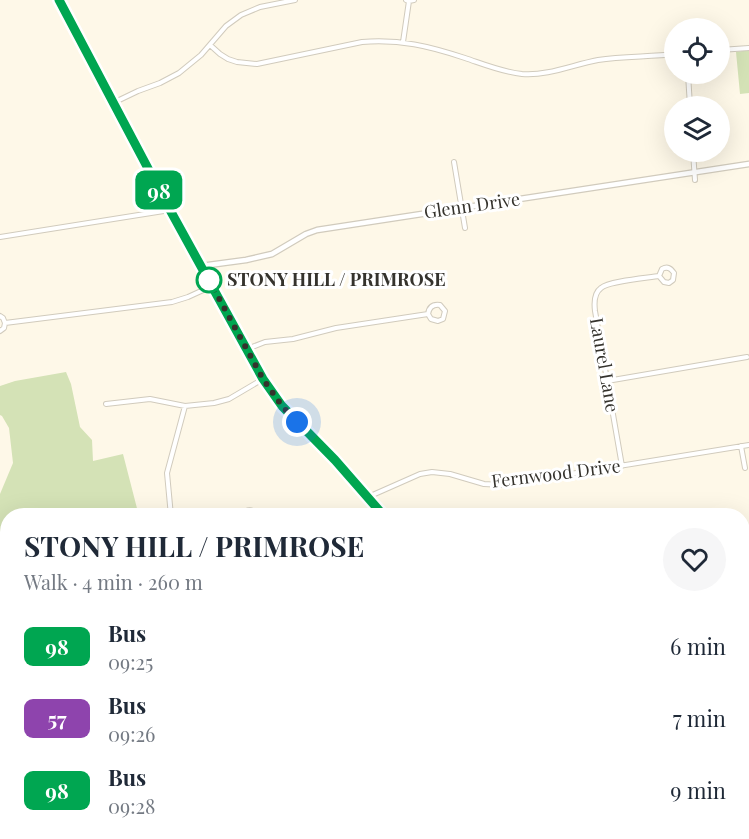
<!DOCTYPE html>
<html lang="en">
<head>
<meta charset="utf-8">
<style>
  body { margin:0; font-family:"Playfair Display",serif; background:#f6f6f7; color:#1f2937; height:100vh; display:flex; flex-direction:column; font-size:22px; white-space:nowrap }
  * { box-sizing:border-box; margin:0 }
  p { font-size:20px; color:#747a83 }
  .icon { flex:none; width:33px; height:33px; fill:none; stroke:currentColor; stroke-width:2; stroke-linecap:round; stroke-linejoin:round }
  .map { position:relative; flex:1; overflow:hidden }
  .sheet { position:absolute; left:0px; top:508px; width:750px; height:332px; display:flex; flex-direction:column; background:#fff; border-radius:24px 24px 0 0; box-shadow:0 6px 24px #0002 }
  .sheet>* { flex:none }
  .badge { padding:0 12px; border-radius:9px; font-size:21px; line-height:39px }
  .buttons { position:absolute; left:664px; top:18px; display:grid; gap:12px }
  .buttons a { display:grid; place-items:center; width:66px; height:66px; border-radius:50%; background:#fff; box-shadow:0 6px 24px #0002; font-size:30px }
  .you { position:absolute; width:30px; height:30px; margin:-15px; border:4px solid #fff; border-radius:50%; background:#1a73e8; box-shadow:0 0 0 9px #1a73e833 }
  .map>.badge { position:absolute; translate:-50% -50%; box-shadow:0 0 0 3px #fff }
  .round { display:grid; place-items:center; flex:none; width:63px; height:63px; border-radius:32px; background:#f6f6f7 }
  .summary { display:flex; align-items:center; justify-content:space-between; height:102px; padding:0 24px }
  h1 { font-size:28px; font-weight:700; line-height:45px }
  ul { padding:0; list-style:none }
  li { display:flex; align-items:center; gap:18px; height:72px; padding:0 24px }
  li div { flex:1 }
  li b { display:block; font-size:22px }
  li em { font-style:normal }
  li .badge { min-width:66px; font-weight:700; text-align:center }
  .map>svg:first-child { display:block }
  .green { fill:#d4e2b6 }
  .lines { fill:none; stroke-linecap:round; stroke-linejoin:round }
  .minor-casing { stroke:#d1cbbd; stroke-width:6 }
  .tertiary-casing { stroke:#d1cbbd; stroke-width:7 }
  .secondary-casing { stroke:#d1cbbd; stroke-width:8 }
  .minor { stroke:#fff; stroke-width:4 }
  .tertiary { stroke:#fff; stroke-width:4.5 }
  .secondary { stroke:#fff; stroke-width:5 }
  .line-casing { stroke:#fff; stroke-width:14 }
  .line { stroke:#00a651; stroke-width:9 }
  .walk { stroke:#35332d; stroke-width:6; stroke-dasharray:0 10.8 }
  .stop-dot { fill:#fff; stroke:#00a651; stroke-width:3 }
  .labels { text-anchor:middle; stroke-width:6; stroke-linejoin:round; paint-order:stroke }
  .street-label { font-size:18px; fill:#35332d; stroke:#fff }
  .stop-label { font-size:18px; font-weight:bold; fill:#35332d; stroke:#fff; text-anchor:start }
</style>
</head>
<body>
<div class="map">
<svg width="749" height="839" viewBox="0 0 749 839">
  <rect width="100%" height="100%" fill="#fef8e8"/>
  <path class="green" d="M 749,50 L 749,93 L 740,94 L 736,52 Z
    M 66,372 L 71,384 L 80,427 L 92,440 L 93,461 L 123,454 L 139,516 L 8,516 L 7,590 L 0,579 L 0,494 L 13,463 L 9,428 L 2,416 L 0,415 L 0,386 L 15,381 Z
    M 0,813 L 7,814 L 8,832 L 135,833 L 135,839 L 0,839 Z"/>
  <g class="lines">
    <g class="minor-casing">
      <path id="minor" d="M 406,0 L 409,1 L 414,0
        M 403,42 L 409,1
        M 210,45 L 220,54 L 228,59 L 237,62 L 257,64 L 362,42 C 400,39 429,46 465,58 C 483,64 502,72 522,74 C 548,76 572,65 598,60 C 623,56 649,57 675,54
        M 720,50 L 749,48
        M 688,74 L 690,106
        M 113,103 L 138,91 L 160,83 L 179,73 L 201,55 L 226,26 L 241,15 L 260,7 L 295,0
        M 693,152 L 695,180
        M 454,162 L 465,228
        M 0,237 L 170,210
        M 0,316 L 3,318 L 5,323
        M 5,323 L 172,302 L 188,297 L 212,286
        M 0,331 L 4,328 L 5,323
        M 247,349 L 265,342 L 293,339 L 336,328 L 428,314 C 429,307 433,304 440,305 L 445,311 L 443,319 L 438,321 L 431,319 L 428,314
        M 607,381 L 747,357
        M 106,404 L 150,399 L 185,406 L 214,403 L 229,399 L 263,379
        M 741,446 L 745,468
        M 622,466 L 595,311 C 594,303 594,293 601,288 C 609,281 647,278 659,276 L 662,269 C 667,266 671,268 674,273 L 673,280 L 669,283 L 664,282 L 659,276
        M 368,497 L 420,474 L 432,472 L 450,474 L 484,484 L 502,485 L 749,445
        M 171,516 L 167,473 L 185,406
        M 243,516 L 246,511 C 251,509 255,511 257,516
        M 742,530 L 749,529
        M 742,546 L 749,545
        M 742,632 L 749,631
        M 742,715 L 749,714
        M 742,821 L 749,815
        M 166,839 L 167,832
        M 723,839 L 730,832"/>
    </g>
    <g class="tertiary-casing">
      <path id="tertiary" d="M 201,266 L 246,260 L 272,254 L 306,234 L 317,230 L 749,164"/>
    </g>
    <g class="secondary-casing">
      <path id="secondary" d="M 59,0 L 170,210 L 263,379 L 282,406 L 335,460 L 384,516
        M 0,618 L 8,619
        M 645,832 L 651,839"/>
    </g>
    <use href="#minor" class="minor"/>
    <use href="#tertiary" class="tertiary"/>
    <use href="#secondary" class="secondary"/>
  </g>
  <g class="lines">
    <g class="line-casing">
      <path id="line" d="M 59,0 L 170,210 L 263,379 L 282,406 L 335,460 L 384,516"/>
    </g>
    <use href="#line" class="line"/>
    <path class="walk" d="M 209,280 L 263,379 L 282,406 L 297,422"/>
  </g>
  <circle class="stop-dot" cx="209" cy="280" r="12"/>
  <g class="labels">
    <g class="street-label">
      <text transform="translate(472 206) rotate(-8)" y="6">Glenn Drive</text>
      <text transform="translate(604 365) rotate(80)" y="6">Laurel Lane</text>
      <text transform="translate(556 474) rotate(-7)" y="6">Fernwood Drive</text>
    </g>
    <g class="stop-label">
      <text x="227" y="286">STONY HILL / PRIMROSE</text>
    </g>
  </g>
</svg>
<div class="buttons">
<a><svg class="icon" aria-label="locate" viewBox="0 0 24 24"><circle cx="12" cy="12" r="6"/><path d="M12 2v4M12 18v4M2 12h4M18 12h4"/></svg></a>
<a><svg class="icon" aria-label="layers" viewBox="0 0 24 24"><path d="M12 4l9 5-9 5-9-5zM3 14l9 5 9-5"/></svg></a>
</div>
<div class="you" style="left:297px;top:422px"></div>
<b class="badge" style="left:159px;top:190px;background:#00a651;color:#fff">98</b>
<section class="sheet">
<div class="summary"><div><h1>STONY HILL / PRIMROSE</h1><p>Walk · 4 min · 260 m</p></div><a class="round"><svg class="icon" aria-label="heart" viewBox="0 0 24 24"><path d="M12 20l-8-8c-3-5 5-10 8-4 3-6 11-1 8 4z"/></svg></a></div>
<ul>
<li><span class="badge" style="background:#00a651;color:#fff">98</span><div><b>Bus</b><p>09:25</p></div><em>6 min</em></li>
<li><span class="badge" style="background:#8e44ad;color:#fff">57</span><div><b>Bus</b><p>09:26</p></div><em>7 min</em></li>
<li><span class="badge" style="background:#00a651;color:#fff">98</span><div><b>Bus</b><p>09:28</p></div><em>9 min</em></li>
</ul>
</section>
</div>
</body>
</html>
